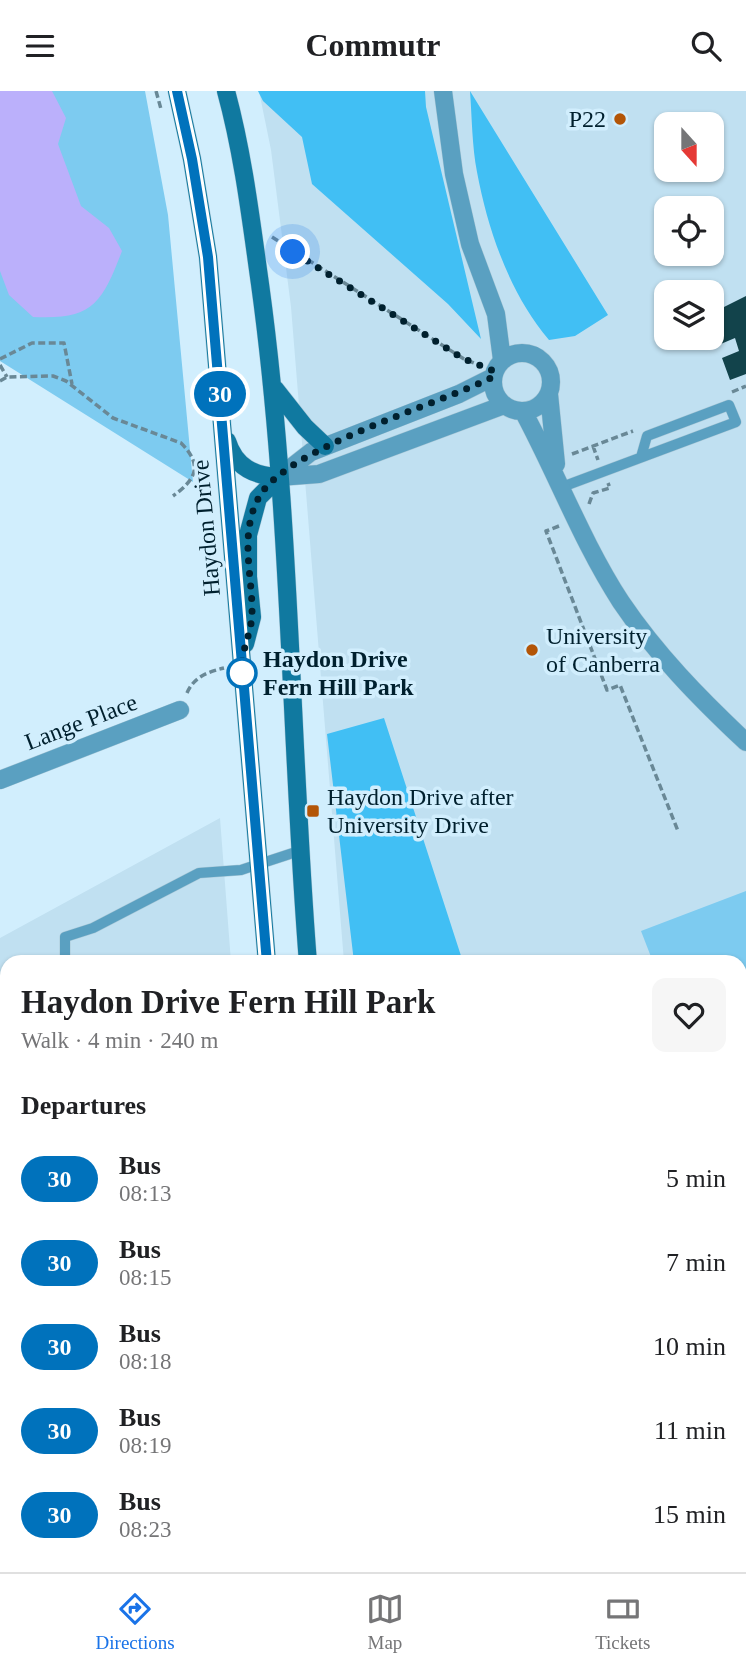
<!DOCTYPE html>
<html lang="en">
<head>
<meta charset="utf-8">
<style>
  body { margin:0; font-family:"Times New Roman",serif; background:#f6f6f6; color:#202124; height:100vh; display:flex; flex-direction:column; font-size:26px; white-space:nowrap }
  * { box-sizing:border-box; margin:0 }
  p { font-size:23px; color:#757577 }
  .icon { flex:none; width:38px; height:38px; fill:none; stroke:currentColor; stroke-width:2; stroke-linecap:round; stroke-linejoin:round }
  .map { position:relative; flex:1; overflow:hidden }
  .drawer { position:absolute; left:0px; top:864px; width:747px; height:618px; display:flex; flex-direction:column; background:#fff; border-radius:21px 21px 0 0; box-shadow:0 2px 5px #0004 }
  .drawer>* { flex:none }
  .badge { padding:0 14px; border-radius:23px; font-size:24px; line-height:46px }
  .needle { width:46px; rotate:159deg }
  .controls { position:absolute; left:654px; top:21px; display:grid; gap:14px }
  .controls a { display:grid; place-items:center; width:70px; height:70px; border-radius:14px; background:#fff; box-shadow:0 2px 5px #0004; font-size:35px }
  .you { position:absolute; width:35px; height:35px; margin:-18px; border:5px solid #fff; border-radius:50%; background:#1a73e8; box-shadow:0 0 0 10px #1a73e833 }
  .map>.badge { position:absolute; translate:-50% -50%; box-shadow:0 0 0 4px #fff }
  h2 { padding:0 21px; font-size:26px; line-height:63px }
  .round { display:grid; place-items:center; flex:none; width:74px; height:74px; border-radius:14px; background:#f6f6f6 }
  .head { display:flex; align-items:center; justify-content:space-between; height:119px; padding:0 21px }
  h1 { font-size:33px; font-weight:700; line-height:52px }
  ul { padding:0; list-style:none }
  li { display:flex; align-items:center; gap:21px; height:84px; padding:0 21px }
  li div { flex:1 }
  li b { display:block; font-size:26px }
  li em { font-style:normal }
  li .badge { min-width:77px; font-weight:700; text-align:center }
  header { display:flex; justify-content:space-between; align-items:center; height:91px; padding:0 21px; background:#fff; font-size:32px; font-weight:700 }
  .dock { display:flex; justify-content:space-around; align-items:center; height:98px; border-top:2px solid #e0e0e0; background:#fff; font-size:19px; color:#757577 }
  .dock a { display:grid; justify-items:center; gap:4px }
  .dock .current { color:#1a73e8 }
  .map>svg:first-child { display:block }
  .built { fill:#c0e0f1; fill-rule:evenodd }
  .green { fill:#7dcbf0 }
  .forest { fill:#41bff4 }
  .water { fill:#bbb0fb }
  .building { fill:#12434b }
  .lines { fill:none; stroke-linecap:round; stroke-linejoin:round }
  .lane-casing { stroke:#abc9d8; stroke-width:11 }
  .street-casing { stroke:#abc9d8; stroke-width:19 }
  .secondary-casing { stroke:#abc9d8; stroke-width:19 }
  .primary-casing { stroke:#abc9d8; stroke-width:19 }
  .path { stroke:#698896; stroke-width:3.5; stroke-dasharray:7 3.5; stroke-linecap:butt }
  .lane { stroke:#5aa0c1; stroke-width:10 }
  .street { stroke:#5aa0c1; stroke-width:18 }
  .secondary { stroke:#1079a0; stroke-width:18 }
  .primary { stroke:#285a70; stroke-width:18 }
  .line-casing { stroke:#fff; stroke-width:16 }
  .line { stroke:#0072bc; stroke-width:10 }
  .walk { stroke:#00202e; stroke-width:7; stroke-dasharray:0 12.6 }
  .poi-dot { fill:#b35507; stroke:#d1eefd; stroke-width:2.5 }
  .stop-dot { fill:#fff; stroke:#0072bc; stroke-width:3.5 }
  .labels { text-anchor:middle; stroke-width:7; stroke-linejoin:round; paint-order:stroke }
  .poi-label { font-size:24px; fill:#00202e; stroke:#d1eefd; text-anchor:start }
  .street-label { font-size:24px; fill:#00202e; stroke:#d1eefd }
  .stop-label { font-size:24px; font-weight:bold; fill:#00202e; stroke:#d1eefd; text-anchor:start }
</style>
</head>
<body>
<header><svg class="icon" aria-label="menu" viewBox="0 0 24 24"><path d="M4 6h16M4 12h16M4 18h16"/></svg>Commutr<svg class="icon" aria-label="search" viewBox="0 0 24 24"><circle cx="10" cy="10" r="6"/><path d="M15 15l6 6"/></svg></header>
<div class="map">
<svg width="746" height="1481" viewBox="0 0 746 1481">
  <rect width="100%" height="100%" fill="#d1eefd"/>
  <path class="built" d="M 259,0 L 746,0 L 746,1465 L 740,1466 L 740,872 L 344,871 L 291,216 L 271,59 ZM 667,33 L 712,33 L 712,79 L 667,79 ZM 667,117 L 712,117 L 712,163 L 667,163 ZM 667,201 L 712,201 L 712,247 L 667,247 Z
    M 220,727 L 231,871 L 7,872 L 7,1057 L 0,1061 L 0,847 Z
    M 485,1475 L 688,1475 L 656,1481 L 492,1481 Z"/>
  <path class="green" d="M 0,0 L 145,0 L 168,124 L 193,391 L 0,270 Z
    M 746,800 L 746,1113 L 740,1098 L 740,872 L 653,871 L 641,840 Z"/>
  <path class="forest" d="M 258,0 L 425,0 L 426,16 L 481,248 L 448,213 L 312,93 L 302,46 L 263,10 Z
    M 470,0 L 608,224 L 575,245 L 549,249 C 510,203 488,140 477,81 C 472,55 472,27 470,0 Z
    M 384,627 L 463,871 L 354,871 L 327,643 Z
    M 740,1279 L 746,1284 L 746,1421 L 740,1418 Z"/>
  <path class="water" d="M 0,0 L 52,0 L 66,27 L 58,53 L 81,115 L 109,137 L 122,160 C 102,212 93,229 33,226 L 9,204 L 0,180 Z"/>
  <path class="building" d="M 746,205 L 746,283 L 730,289 L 722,267 L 739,260 L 735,247 L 716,255 L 712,222 Z"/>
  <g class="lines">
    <g class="lane-casing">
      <path id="lane" d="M 562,396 L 736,331 L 729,314 L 647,345 L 641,366
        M 65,869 L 65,846 L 93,837 L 199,782 L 241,779 L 299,760"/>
    </g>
    <g class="street-casing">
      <path id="street" d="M 443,0 L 454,83 L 470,153 L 496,223 L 502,269
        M493 291a29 29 0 1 1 58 0a29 29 0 1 1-58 0Z
        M 549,303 L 556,373
        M 523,320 C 557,383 582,451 621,511 C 656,563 700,608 746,651
        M 279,386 L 311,361 L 459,303 L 493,286
        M 279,386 L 319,383 L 504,314
        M 0,689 L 180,619
        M 0,1214 L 7,1212"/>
    </g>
    <g class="secondary-casing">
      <path id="secondary" d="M 177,0 L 192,68 L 208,166 L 267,872
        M 226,0 C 243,62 251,129 260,193 C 291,418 290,646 308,872
        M 275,298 L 305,336 L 325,355
        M 227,350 C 235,376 254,385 279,386
        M 245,553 L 252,526 L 248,486 L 248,444 L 258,407 L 279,386
        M 318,1475 L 319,1481
        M 358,1475 L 358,1481"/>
    </g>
    <g class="primary-casing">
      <path id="primary" d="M 367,1475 L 369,1481"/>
    </g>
    <path class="path" d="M 156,0 L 161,18
      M 272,146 L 464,268 L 479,274
      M 0,268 L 32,252 L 64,252 L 72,293
      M 0,274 L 7,286
      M 0,290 L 7,286 L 53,285 L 66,290 L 113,327 L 181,352 C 204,375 195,389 173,405
      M 732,301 L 746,295
      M 593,355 L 598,369
      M 572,363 L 633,340
      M 589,413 L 593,402 L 610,397 L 608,392
      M 559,435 L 546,440 L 607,599 L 620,594 L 678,740
      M 187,602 C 194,586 207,581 224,577
      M 293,1475 L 293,1481
      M 226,1481 L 228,1475"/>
    <use href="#lane" class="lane"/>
    <use href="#street" class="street"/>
    <use href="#secondary" class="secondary"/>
    <use href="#primary" class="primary"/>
  </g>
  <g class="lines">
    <g class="line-casing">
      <path id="line" d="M 177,0 L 192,68 L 208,166 L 267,872"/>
    </g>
    <use href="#line" class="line"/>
    <path class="walk" d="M 242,582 C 240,561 251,544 252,524 C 253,486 239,445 258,408 C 283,357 438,314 493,286 L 494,280 L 464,268 L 293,161"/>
  </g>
  <g class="poi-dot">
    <circle cx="620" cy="28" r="7"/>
    <circle cx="532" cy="559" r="7"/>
    <rect x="306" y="713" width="14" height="14" rx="3.5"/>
  </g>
  <circle class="stop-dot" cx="242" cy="582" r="14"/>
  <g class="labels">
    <g class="poi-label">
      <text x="606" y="36" text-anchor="end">P22</text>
      <text x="546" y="553">University<tspan x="546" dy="28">of Canberra</tspan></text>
      <text x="327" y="714">Haydon Drive after<tspan x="327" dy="28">University Drive</tspan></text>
    </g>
    <g class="street-label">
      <text transform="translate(206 437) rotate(-95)" y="8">Haydon Drive</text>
      <text transform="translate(81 631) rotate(-21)" y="8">Lange Place</text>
    </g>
    <g class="stop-label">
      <text x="263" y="576">Haydon Drive<tspan x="263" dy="28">Fern Hill Park</tspan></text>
    </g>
  </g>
</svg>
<div class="controls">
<a><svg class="needle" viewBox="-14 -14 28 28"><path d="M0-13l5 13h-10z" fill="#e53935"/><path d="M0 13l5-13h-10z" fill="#757577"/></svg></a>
<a><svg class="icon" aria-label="locate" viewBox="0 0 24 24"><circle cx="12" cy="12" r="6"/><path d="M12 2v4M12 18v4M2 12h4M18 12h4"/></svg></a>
<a><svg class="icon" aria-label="layers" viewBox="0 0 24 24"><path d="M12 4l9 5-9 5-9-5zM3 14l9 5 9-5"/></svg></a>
</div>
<div class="you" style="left:293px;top:161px"></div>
<b class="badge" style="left:220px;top:303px;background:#0072bc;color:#fff">30</b>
<section class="drawer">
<div class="head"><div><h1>Haydon Drive Fern Hill Park</h1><p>Walk · 4 min · 240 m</p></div><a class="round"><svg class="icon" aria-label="heart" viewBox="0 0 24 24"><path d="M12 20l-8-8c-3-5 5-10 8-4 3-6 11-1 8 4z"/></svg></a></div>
<h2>Departures</h2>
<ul>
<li><span class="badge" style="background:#0072bc;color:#fff">30</span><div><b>Bus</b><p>08:13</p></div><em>5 min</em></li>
<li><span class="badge" style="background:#0072bc;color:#fff">30</span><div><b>Bus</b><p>08:15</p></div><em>7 min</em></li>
<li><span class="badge" style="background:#0072bc;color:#fff">30</span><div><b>Bus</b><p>08:18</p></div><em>10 min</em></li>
<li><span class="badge" style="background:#0072bc;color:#fff">30</span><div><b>Bus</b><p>08:19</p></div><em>11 min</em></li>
<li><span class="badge" style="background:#0072bc;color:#fff">30</span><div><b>Bus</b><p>08:23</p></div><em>15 min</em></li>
</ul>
</section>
</div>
<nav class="dock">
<a class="current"><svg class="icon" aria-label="directions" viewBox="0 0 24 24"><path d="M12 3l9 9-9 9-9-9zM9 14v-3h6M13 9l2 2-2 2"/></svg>Directions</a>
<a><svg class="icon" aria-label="map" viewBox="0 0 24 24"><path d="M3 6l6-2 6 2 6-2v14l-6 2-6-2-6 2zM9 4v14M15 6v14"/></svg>Map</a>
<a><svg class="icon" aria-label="tickets" viewBox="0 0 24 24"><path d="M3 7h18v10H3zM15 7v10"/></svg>Tickets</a>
</nav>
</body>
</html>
